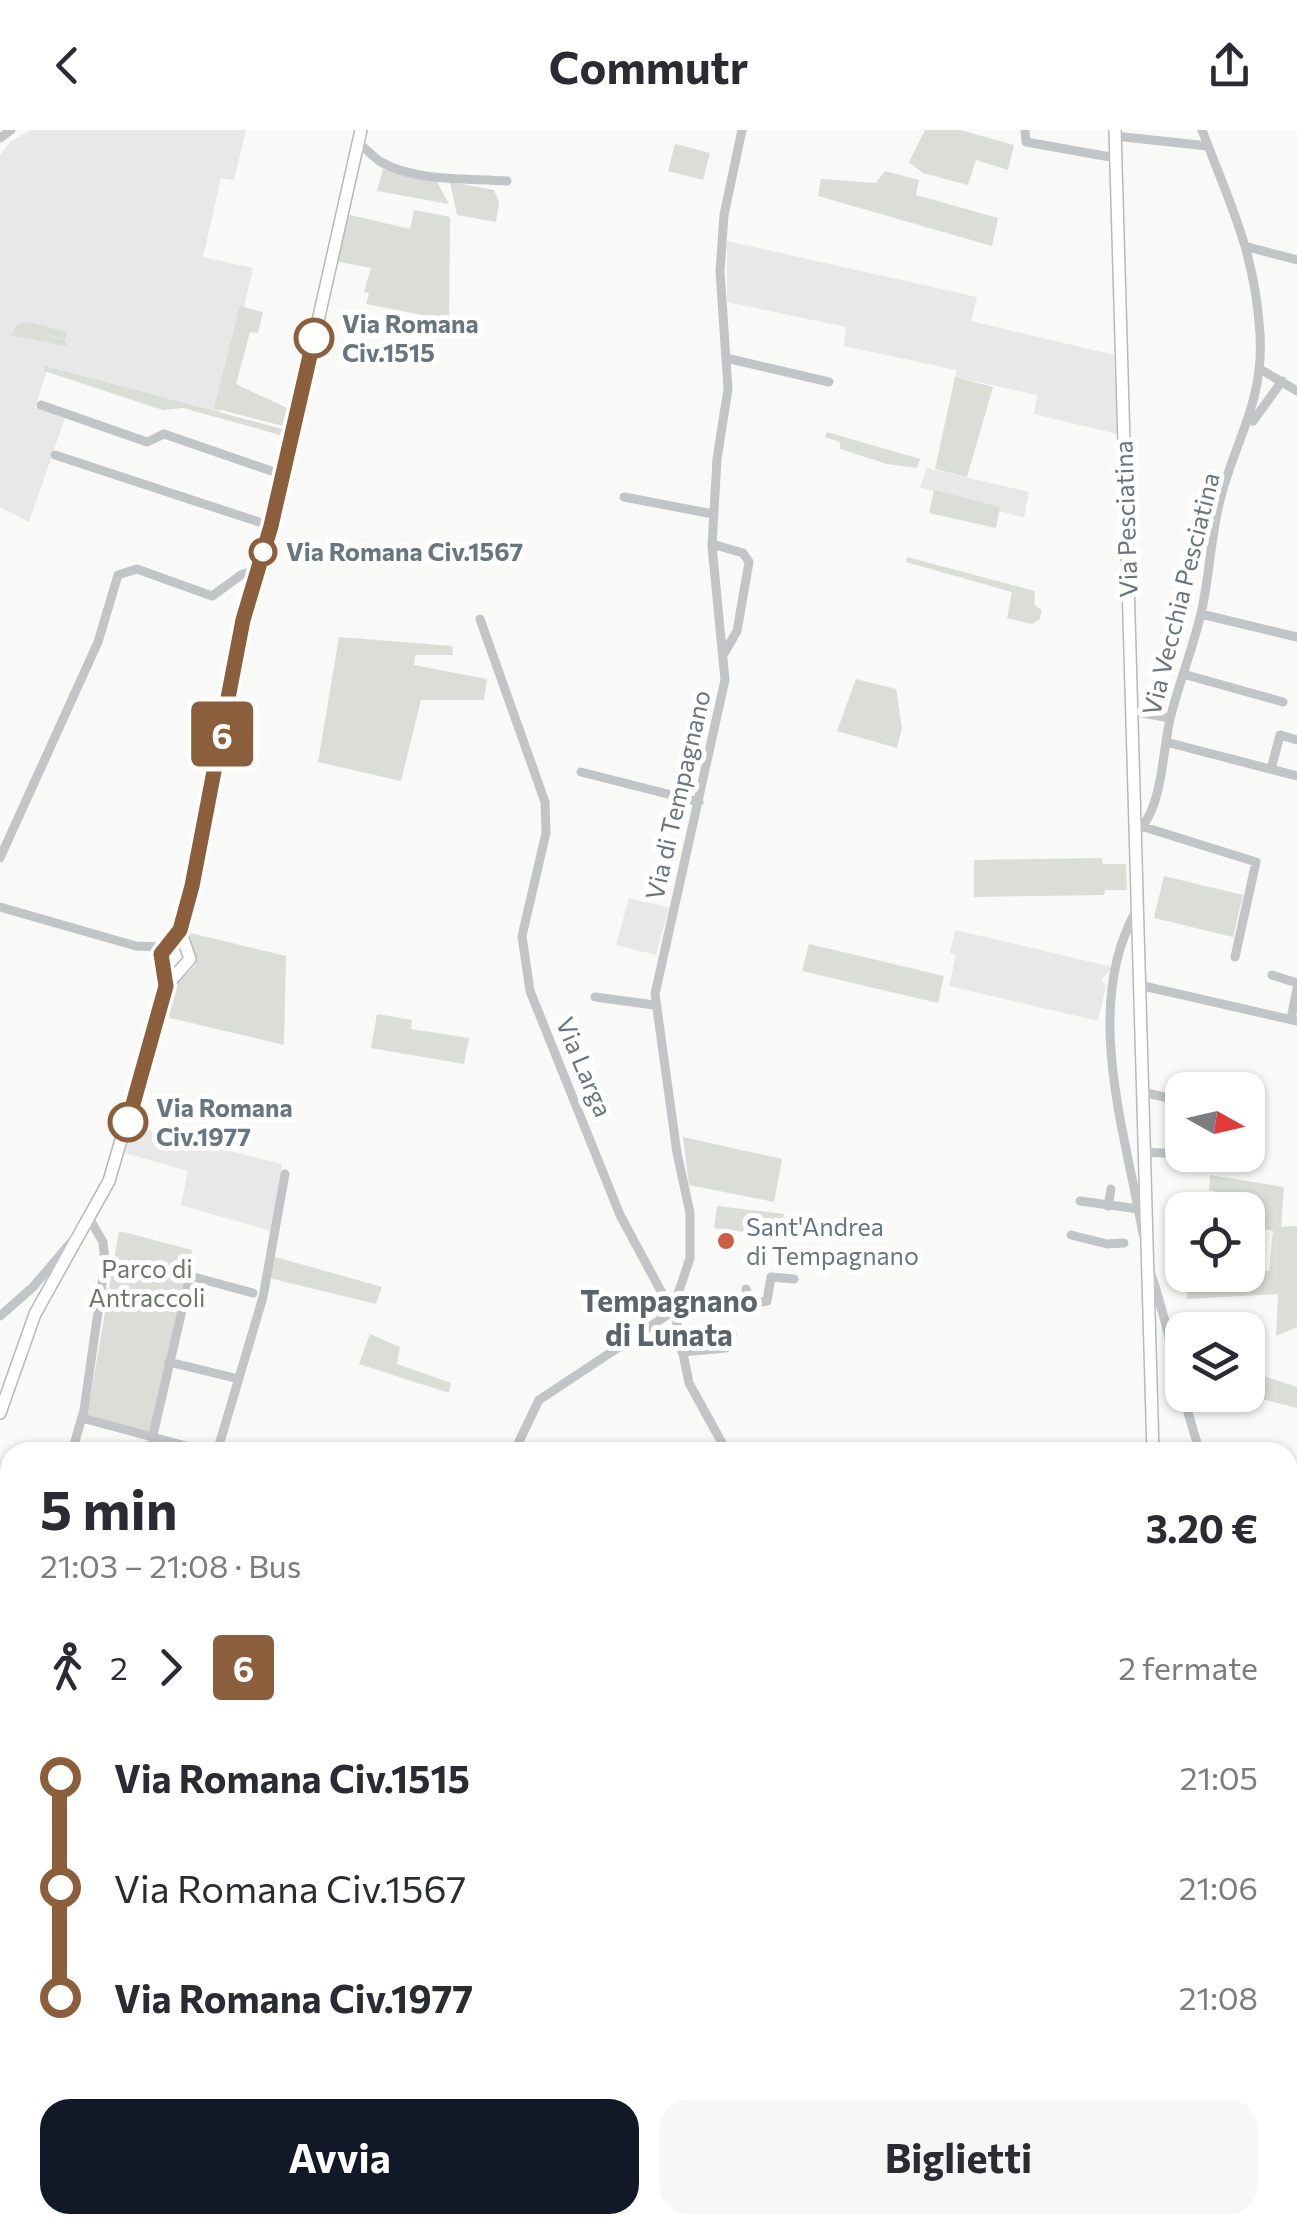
<!DOCTYPE html>
<html lang="it">
<head>
<meta charset="utf-8">
<style>
  body { margin:0; font-family:Commissioner,sans-serif; background:#f7f7f7; color:#2b2b33; height:100vh; display:flex; flex-direction:column; font-size:38px; white-space:nowrap }
  * { box-sizing:border-box; margin:0 }
  p { font-size:32px; color:#7c7c81 }
  .icon { flex:none; width:55px; height:55px; fill:none; stroke:currentColor; stroke-width:2; stroke-linecap:round; stroke-linejoin:round }
  .map { position:relative; flex:1; overflow:hidden }
  .details { position:absolute; left:0px; top:1312px; width:1298px; height:792px; display:flex; flex-direction:column; background:#fff; border-radius:30px 30px 0 0; box-shadow:0 2px 8px #0004 }
  .details>* { flex:none }
  .badge { padding:0 20px; border-radius:8px; font-size:35px; line-height:65px }
  .needle { width:65px; rotate:98deg }
  .tools { position:absolute; left:1165px; top:942px; display:grid; gap:20px }
  .tools a { display:grid; place-items:center; width:100px; height:100px; border-radius:20px; background:#fff; box-shadow:0 2px 8px #0004; font-size:50px }
  .map>.badge { position:absolute; translate:-50% -50%; box-shadow:0 0 0 5px #fff }
  .legs { display:flex; align-items:center; gap:15px; height:110px; padding:0 40px; font-size:32px }
  .legs p { margin-inline-start:auto }
  .summary { display:flex; align-items:center; justify-content:space-between; height:170px; padding:0 40px }
  h1 { font-size:55px; font-weight:700; line-height:75px }
  .button { display:flex; gap:20px; margin-top:auto; padding:20px 40px }
  .button a { flex:1; height:115px; border-radius:30px; background:#111827; color:#fff; font-size:40px; font-weight:700; line-height:115px; text-align:center }
  .button a+a { background:#f7f7f7; color:#2b2b33 }
  ul { padding:0 40px; list-style:none }
  li { display:flex; align-items:center; gap:35px; height:110px; font-size:38px }
  li i { display:grid; place-items:center; width:15px; height:100%; margin:0 12px; background:currentColor }
  li i::after { content:''; width:25px; height:25px; margin:-12px; border:8px solid; border-radius:50%; background:#fff }
  li p { margin-inline-start:auto }
  li:first-child i { background:linear-gradient(#0000 50%,currentColor 0) }
  li:last-child i { background:linear-gradient(currentColor 50%,#0000 0) }
  header { display:flex; justify-content:space-between; align-items:center; height:130px; padding:0 40px; background:#fff; font-size:45px; font-weight:700 }
  .map>svg:first-child { display:block }
  .built { fill:#e7e8e7 }
  .green { fill:#daded7 }
  .lines { fill:none; stroke-linecap:round; stroke-linejoin:round }
  .major-casing { stroke:#b5b9bc; stroke-width:14 }
  .minor { stroke:#c1c5c8; stroke-width:9 }
  .major { stroke:#fff; stroke-width:11 }
  .line-1-casing { stroke:#fff; stroke-width:22 }
  .line-1 { stroke:#8b5e3c; stroke-width:15 }
  .stop-1-dot { fill:#fff; stroke:#8b5e3c; stroke-width:5 }
  .poi-dot { fill:#cf5d42; stroke:#fff; stroke-width:4 }
  .labels { text-anchor:middle; stroke-width:10; stroke-linejoin:round; paint-order:stroke }
  .stop-label { font-size:25px; font-weight:bold; fill:#67767f; stroke:#fff; text-anchor:start }
  .street-label { font-size:25px; fill:#67767f; stroke:#fff }
  .poi-label { font-size:25px; fill:#67767f; stroke:#fff; text-anchor:start }
  .park-label { font-size:25px; fill:#6a7766; stroke:#fff }
  .quarter-label { font-size:30px; font-weight:bold; fill:#59646b; stroke:#fff }
</style>
</head>
<body>
<header><svg class="icon" aria-label="back" viewBox="0 0 24 24"><path d="M15 5l-7 7 7 7"/></svg>Commutr<svg class="icon" aria-label="share" viewBox="0 0 24 24"><path d="M12 15V3M7 8l5-5 5 5M5 13v7h14v-7"/></svg></header>
<div class="map">
<svg width="1297" height="2103" viewBox="0 0 1297 2103">
  <rect width="100%" height="100%" fill="#f9f9f7"/>
  <path class="built" d="M 31,0 L 246,0 L 234,50 L 221,48 L 203,127 L 253,138 L 219,286 L 48,238 L 35,277 L 65,288 L 29,392 L 0,377 L 0,25 L 10,12 Z
    M 727,111 L 977,167 L 971,191 L 1114,225 L 1117,304 L 1034,284 L 1037,265 L 955,247 L 956,240 L 844,216 L 846,197 L 727,172 Z
    M 927,338 L 1029,362 L 1024,388 L 920,357 Z
    M 629,768 L 669,778 L 656,825 L 616,815 Z
    M 955,800 L 1113,837 L 1101,850 L 1106,856 L 1098,891 L 949,856 L 956,825 L 950,823 Z
    M 132,996 L 282,1034 L 271,1101 L 181,1075 L 188,1041 L 125,1023 Z
    M 1037,2095 L 1146,2095 L 1167,2103 L 1036,2103 Z"/>
  <path class="green" d="M 925,0 L 960,0 L 1014,15 L 1008,40 L 976,30 L 968,55 L 923,43 L 909,32 Z
    M 675,14 L 710,23 L 703,50 L 668,41 Z
    M 383,39 L 437,52 L 449,74 L 377,61 Z
    M 885,41 L 919,50 L 916,65 L 998,88 L 992,116 L 818,66 L 821,49 L 876,53 Z
    M 450,52 L 494,60 L 499,72 L 496,92 L 457,85 Z
    M 414,80 L 450,87 L 449,190 L 366,174 L 369,163 L 364,162 L 371,138 L 335,131 L 346,84 L 410,99 Z
    M 240,176 L 263,182 L 258,203 L 250,202 L 236,254 L 287,278 L 283,296 L 214,278 Z
    M 29,192 L 67,202 L 65,209 L 18,198 L 65,210 L 67,216 L 11,205 L 18,194 Z
    M 45,236 L 282,299 L 280,305 L 183,278 L 163,280 L 44,241 Z
    M 955,247 L 993,257 L 967,347 L 935,339 Z
    M 827,302 L 920,329 L 917,338 L 887,334 L 840,319 L 840,312 L 825,307 Z
    M 934,360 L 1000,377 L 996,398 L 929,383 Z
    M 907,427 L 1035,461 L 1034,474 L 1042,481 L 1039,490 L 1032,494 L 1007,488 L 1012,462 L 906,432 Z
    M 339,507 L 452,516 L 453,525 L 415,525 L 414,535 L 487,549 L 484,570 L 421,570 L 401,651 L 318,632 Z
    M 856,549 L 896,559 L 902,598 L 897,618 L 837,601 Z
    M 1102,728 L 1103,734 L 1126,734 L 1127,760 L 1105,760 L 1104,765 L 974,767 L 974,730 Z
    M 1164,746 L 1243,765 L 1233,807 L 1154,788 Z
    M 186,802 L 286,826 L 284,915 L 162,886 L 176,853 L 196,835 Z
    M 809,814 L 944,846 L 938,873 L 802,841 Z
    M 377,884 L 412,890 L 411,899 L 469,908 L 464,934 L 371,918 Z
    M 683,1007 L 782,1029 L 774,1072 L 689,1055 Z
    M 1210,1045 L 1284,1057 L 1281,1097 L 1297,1096 L 1297,1197 L 1276,1206 L 1278,1164 L 1187,1169 L 1187,1145 L 1269,1141 L 1273,1101 L 1248,1097 L 1248,1077 L 1218,1080 L 1220,1063 L 1209,1060 Z
    M 717,1076 L 784,1084 L 781,1107 L 714,1098 Z
    M 119,1101 L 192,1120 L 151,1303 L 87,1287 Z
    M 272,1126 L 382,1157 L 376,1174 L 269,1148 Z
    M 370,1204 L 400,1217 L 397,1234 L 451,1253 L 449,1263 L 359,1234 Z
    M 1248,1241 L 1297,1257 L 1297,1278 L 1247,1265 Z
    M 0,1526 L 10,1530 L 9,1623 L 0,1619 Z
    M 1297,1780 L 1297,1909 L 1288,1909 L 1288,1796 Z
    M 1288,2020 L 1297,2024 L 1297,2103 L 1180,2103 L 1179,2095 L 1288,2095 Z"/>
  <g class="lines">
    <g class="major-casing">
      <path id="major" d="M 1115,0 L 1153,1322
        M 166,856 L 190,829 L 180,800
        M 0,1283 L 35,1184 L 109,1051 L 166,856 L 161,824 L 180,800 L 191,756 L 245,483 L 279,364 L 361,0
        M 1175,2095 L 1175,2103"/>
    </g>
    <path class="minor" d="M 1025,0 L 1026,12 L 1116,28
      M 1115,6 L 1208,16
      M 0,8 L 11,0
      M 357,13 C 367,18 372,27 381,32 C 416,52 468,48 507,51
      M 1248,117 L 1297,130
      M 726,228 L 829,252
      M 1260,239 L 1297,261
      M 41,275 L 147,312 L 164,304 L 283,345
      M 1253,291 L 1282,251
      M 55,325 L 271,396
      M 624,367 L 713,384
      M 712,414 L 743,423 L 749,432 L 737,501 L 725,522
      M 1201,484 L 1297,507
      M 480,489 L 545,672 L 546,703 L 522,806 L 530,861 L 620,1085 L 676,1189 L 689,1253 L 727,1322
      M 1183,544 L 1283,572
      M 1132,581 L 1170,588
      M 1166,612 L 1297,646
      M 1271,639 L 1280,605 L 1297,610
      M 581,642 L 699,672
      M 1144,697 L 1256,732 L 1235,827
      M 1135,704 C 1163,681 1162,623 1170,589 C 1179,552 1194,516 1202,479 C 1210,442 1211,403 1221,366 C 1237,307 1264,270 1260,204 C 1255,122 1230,74 1202,0
      M 0,728 L 98,512 L 118,445 L 137,439 L 212,466 L 241,445 L 258,439
      M 0,777 L 136,816 L 164,817
      M 1136,781 C 1082,877 1126,1004 1143,1104
      M 1272,845 L 1297,853
      M 1139,855 L 1297,891
      M 595,867 L 654,875
      M 1291,889 L 1297,859
      M 1142,962 L 1182,971
      M 1144,1022 L 1182,1024
      M 1192,1025 L 1201,1026
      M 1080,1071 L 1139,1079
      M 1108,1076 L 1111,1059
      M 1071,1105 L 1107,1114 L 1124,1113
      M 1151,1144 C 1171,1203 1180,1263 1200,1322
      M 746,1159 L 751,1174 L 767,1171 L 771,1147 L 794,1149
      M 0,1186 L 33,1157 L 74,1109
      M 682,1222 L 726,1218 L 732,1204
      M 169,1232 L 239,1249
      M 82,1288 L 208,1322
      M 72,1322 L 84,1280 L 105,1133 L 103,1112 L 89,1088
      M 149,1322 L 190,1146 L 253,1163
      M 217,1322 L 263,1167 L 285,1044
      M 514,1322 L 539,1270 L 672,1182 L 690,1128 L 690,1083 L 677,1023 L 655,864 L 725,550 L 712,416 L 717,329 L 728,259 L 720,141 L 724,85 L 742,0
      M 0,1439 L 10,1442
      M 0,1521 L 10,1525
      M 1288,1575 L 1297,1609
      M 0,1655 L 10,1629
      M 1288,1662 L 1297,1664
      M 0,1669 L 10,1672
      M 0,1685 L 10,1688
      M 0,1711 L 10,1714
      M 0,1760 L 10,1763
      M 1288,1790 L 1297,1776
      M 0,1918 L 10,1890
      M 871,2095 L 874,2103"/>
    <use href="#major" class="major"/>
  </g>
  <g class="lines">
    <g class="line-1-casing">
      <path id="line-1" d="M 128,992 L 166,856 L 161,824 L 180,800 L 192,756 L 243,490 L 271,396 L 314,208"/>
    </g>
    <use href="#line-1" class="line-1"/>
  </g>
  <g class="stop-1-dot">
    <circle cx="314" cy="208" r="18"/>
    <circle cx="263" cy="422" r="12"/>
    <circle cx="128" cy="992" r="18"/>
  </g>
  <circle class="poi-dot" cx="726" cy="1111" r="10"/>
  <g class="labels">
    <g class="stop-label">
      <text x="342" y="203">Via Romana<tspan x="342" dy="29">Civ.1515</tspan></text>
      <text x="286" y="431">Via Romana Civ.1567</text>
      <text x="156" y="987">Via Romana<tspan x="156" dy="29">Civ.1977</tspan></text>
    </g>
    <g class="street-label">
      <text transform="translate(1126 389) rotate(-92)" y="9">Via Pesciatina</text>
      <text transform="translate(1181 464) rotate(-76)" y="9">Via Vecchia Pesciatina</text>
      <text transform="translate(678 665) rotate(-77)" y="9">Via di Tempagnano</text>
      <text transform="translate(584 937) rotate(67)" y="9">Via Larga</text>
    </g>
    <g class="poi-label">
      <text x="746" y="1106">Sant'Andrea<tspan x="746" dy="29">di Tempagnano</tspan></text>
    </g>
    <g class="park-label">
      <text x="147" y="1148">Parco di<tspan x="147" dy="29">Antraccoli</tspan></text>
    </g>
    <g class="quarter-label">
      <text x="669" y="1182">Tempagnano<tspan x="669" dy="34">di Lunata</tspan></text>
    </g>
  </g>
</svg>
<div class="tools">
<a><svg class="needle" viewBox="-14 -14 28 28"><path d="M0-13l5 13h-10z" fill="#e53935"/><path d="M0 13l5-13h-10z" fill="#7c7c81"/></svg></a>
<a><svg class="icon" aria-label="locate" viewBox="0 0 24 24"><circle cx="12" cy="12" r="6"/><path d="M12 2v4M12 18v4M2 12h4M18 12h4"/></svg></a>
<a><svg class="icon" aria-label="layers" viewBox="0 0 24 24"><path d="M12 4l9 5-9 5-9-5zM3 14l9 5 9-5"/></svg></a>
</div>
<b class="badge" style="left:222px;top:604px;background:#8b5e3c;color:#fff">6</b>
<section class="details">
<div class="summary"><div><h1>5 min</h1><p>21:03 – 21:08 · Bus</p></div><b>3.20 €</b></div>
<div class="legs"><svg class="icon" aria-label="walk" viewBox="0 0 24 24"><circle cx="13" cy="4" r="2"/><path d="M13 8l-2 6 4 7M11 14l-3 7M7 12l3-4h3l4 4"/></svg>2<svg class="icon" aria-label="forward" viewBox="0 0 24 24"><path d="M9 5l7 7-7 7"/></svg><b class="badge" style="background:#8b5e3c;color:#fff">6</b><p>2 fermate</p></div>
<ul>
<li><i style="color:#8b5e3c"></i><b>Via Romana Civ.1515</b><p>21:05</p></li>
<li><i style="color:#8b5e3c"></i><span>Via Romana Civ.1567</span><p>21:06</p></li>
<li><i style="color:#8b5e3c"></i><b>Via Romana Civ.1977</b><p>21:08</p></li>
</ul>
<div class="button"><a>Avvia</a><a>Biglietti</a></div>
</section>
</div>
</body>
</html>
